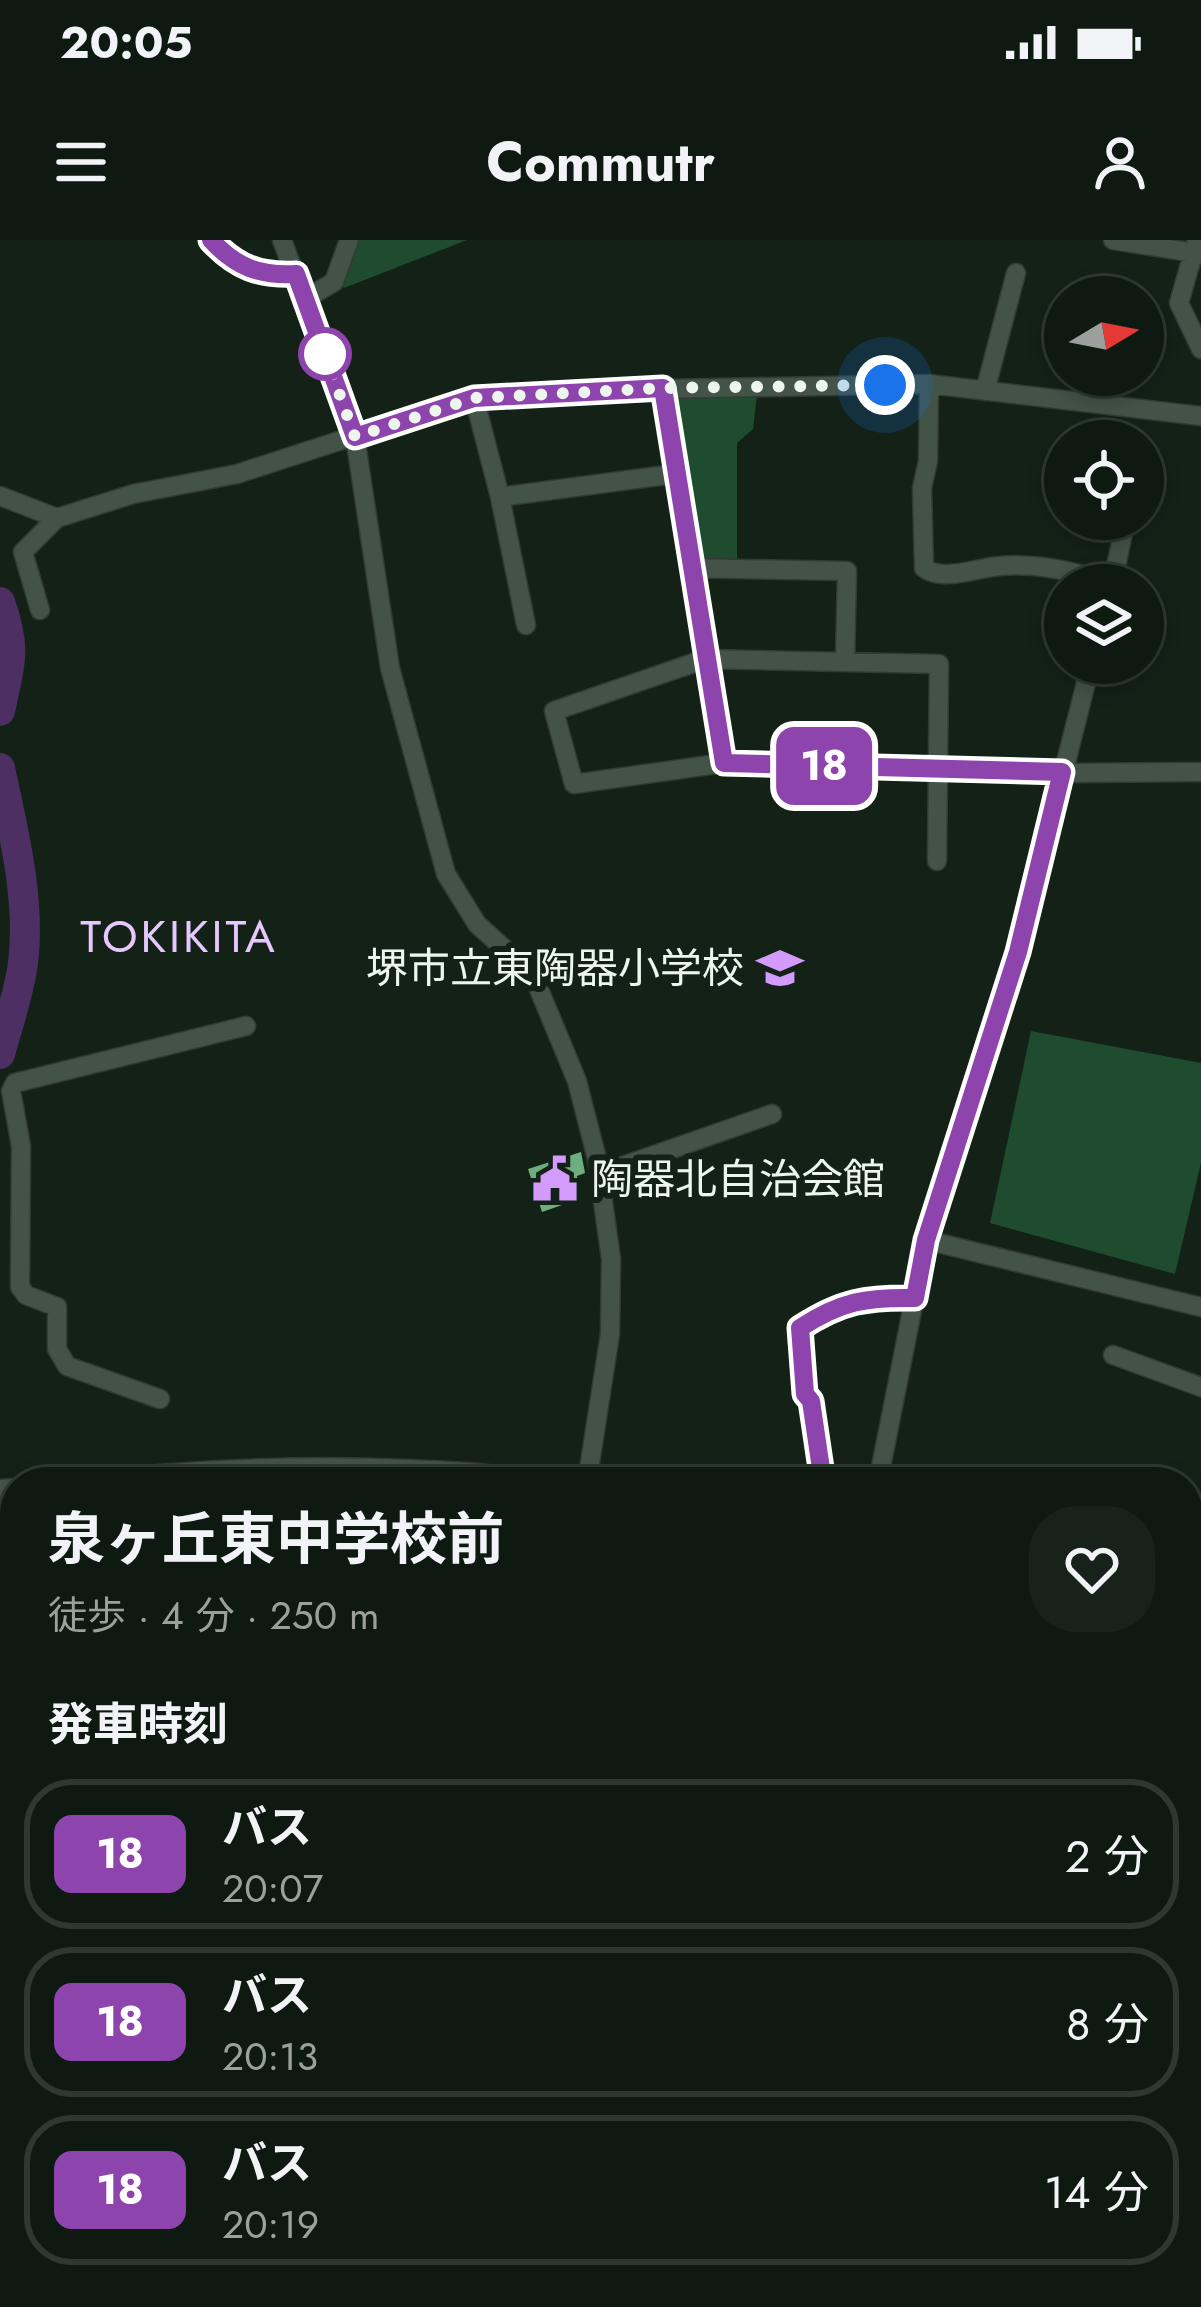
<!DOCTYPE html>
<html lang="ja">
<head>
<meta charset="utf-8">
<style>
  body { margin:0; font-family:Jost,"Noto Sans JP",sans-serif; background:#17221a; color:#f1f3f6; height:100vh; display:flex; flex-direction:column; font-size:45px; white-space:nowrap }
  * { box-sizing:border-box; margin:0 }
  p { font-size:39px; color:#9ba09f }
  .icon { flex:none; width:66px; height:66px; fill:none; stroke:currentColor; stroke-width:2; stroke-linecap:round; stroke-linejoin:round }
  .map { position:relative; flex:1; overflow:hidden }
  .side { position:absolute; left:0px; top:1227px; width:1203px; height:840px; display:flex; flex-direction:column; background:#0e1911; border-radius:48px 48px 0 0; box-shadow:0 6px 18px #0003,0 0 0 3px #2e3831 }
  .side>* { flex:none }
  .badge { padding:0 24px; border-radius:18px; font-size:42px; line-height:78px }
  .needle { width:78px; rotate:80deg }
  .tools { position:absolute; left:1044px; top:36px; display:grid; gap:24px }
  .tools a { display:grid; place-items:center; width:120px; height:120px; border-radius:50%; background:#0e1911; box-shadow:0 6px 18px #0003,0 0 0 3px #2e3831; font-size:60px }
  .you { position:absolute; width:60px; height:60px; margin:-30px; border:9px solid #fff; border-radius:50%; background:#1a73e8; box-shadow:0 0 0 18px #1a73e833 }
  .map>.badge { position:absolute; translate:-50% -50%; box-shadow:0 0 0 6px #fff }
  h2 { padding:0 48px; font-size:45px; line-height:108px }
  .round { display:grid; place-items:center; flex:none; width:126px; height:126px; border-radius:48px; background:#17221a }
  .head { display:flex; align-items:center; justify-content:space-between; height:204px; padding:0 48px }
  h1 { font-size:57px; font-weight:700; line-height:90px }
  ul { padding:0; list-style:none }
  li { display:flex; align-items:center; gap:36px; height:150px; margin:0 24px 18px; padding:0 24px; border:6px solid #2e3831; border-radius:48px }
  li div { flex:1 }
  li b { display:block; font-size:45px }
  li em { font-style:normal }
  li .badge { min-width:132px; font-weight:700; text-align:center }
  .status { display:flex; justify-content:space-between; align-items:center; height:84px; padding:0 60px; background:#0e1911; direction:ltr }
  .status svg { height:33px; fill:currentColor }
  header { display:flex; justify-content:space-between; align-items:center; height:156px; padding:0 48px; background:#0e1911; font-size:54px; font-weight:700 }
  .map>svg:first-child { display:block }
  .green { fill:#1f4c2f }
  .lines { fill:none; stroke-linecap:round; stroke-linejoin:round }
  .river { stroke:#4e2f64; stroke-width:30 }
  .building { fill:#6dae81 }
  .minor-casing { stroke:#313a33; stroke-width:21 }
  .minor { stroke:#435347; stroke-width:18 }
  .line-casing { stroke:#fff; stroke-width:27 }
  .line { stroke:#8e44ad; stroke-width:18 }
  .walk { stroke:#ecf5ee; stroke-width:12; stroke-dasharray:0 21.6 }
  .stop-dot { fill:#fff; stroke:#8e44ad; stroke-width:6 }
  .labels { text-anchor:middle; stroke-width:12; stroke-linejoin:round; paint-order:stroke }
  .poi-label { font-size:42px; fill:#ecf5ee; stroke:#132117; text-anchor:end }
  .neighbourhood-label { font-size:45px; letter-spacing:3px; fill:#e6c8ff; stroke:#132117 }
</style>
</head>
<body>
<div class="status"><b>20:05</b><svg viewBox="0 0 49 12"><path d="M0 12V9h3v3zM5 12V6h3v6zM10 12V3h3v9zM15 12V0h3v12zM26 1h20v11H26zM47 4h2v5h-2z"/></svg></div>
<header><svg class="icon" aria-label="menu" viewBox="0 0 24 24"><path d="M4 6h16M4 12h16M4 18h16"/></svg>Commutr<svg class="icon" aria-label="person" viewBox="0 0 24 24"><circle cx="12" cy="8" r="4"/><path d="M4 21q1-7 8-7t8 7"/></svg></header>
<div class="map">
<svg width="1201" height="2067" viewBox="0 0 1201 2067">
  <rect width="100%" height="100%" fill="#132117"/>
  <path class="green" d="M 353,0 L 467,0 L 344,48 L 340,44 Z
    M 757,155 L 753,189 L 737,203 L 737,319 L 704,319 L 697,315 L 675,165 L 677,157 Z
    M 1031,791 L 1201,823 L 1201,923 L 1175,1034 L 990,983 Z"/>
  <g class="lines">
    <path class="river" d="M 0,362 C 17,410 10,423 0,471
      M 0,528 C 13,590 31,659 23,723 C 19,754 8,784 0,814"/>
  </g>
  <path class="building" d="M 581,912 L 585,933 L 577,936 L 578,942 L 560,948 L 565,964 L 542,972 L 528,929 Z"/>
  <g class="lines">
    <g class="minor-casing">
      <path id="minor" d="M 211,0 C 237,27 259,36 296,35
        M 282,0 L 355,197 L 390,428 L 446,634 L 477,684 L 533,735 L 577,841 L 597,919 L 611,1019 L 610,1094 L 587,1242
        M 1113,0 L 1201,14
        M 1197,0 L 1179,63 L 1201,109
        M 305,59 L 334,42 L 349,0
        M 929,144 L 928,221 L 922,248 L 924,328 C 943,342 976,328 999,326 C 1039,322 1074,333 1113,342
        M 663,149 L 724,523 L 1062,533 L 1201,532
        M 985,151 L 1016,33
        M 474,157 L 500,257 L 526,385
        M 0,256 L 57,278 L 133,254 L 237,234 L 474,157 L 663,149 L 929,144 L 1201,176
        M 500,257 L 674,234
        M 690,328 L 847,331 L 845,422
        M 1112,345 L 1126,279
        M 40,370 L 23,312 L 57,278
        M 724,523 L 574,544 L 554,471 L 705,419 L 939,424 L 937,621
        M 600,934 L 772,874
        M 926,1000 L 1201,1067
        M 1113,1115 L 1201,1147
        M 160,1159 L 67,1126 L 57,1109 L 57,1067 L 26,1055 L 20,1047 L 21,906 L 11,851 L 15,843 L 246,786
        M 74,1242 C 184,1230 297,1224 407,1229 C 451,1231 492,1232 535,1242
        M 823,1242 L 811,1161 L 804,1154 L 800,1088 C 841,1061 867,1057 915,1057
        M 878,1242 L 926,1000 L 1018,712 L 1091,423
        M 0,1249 L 15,1248
        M 1188,1374 L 1201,1277
        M 1188,1444 L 1201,1446
        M 0,1501 L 15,1511
        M 1188,1629 L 1201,1626
        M 0,1707 L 15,1704
        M 1188,1710 L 1200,1709 L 1201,1713
        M 1188,1785 L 1201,1783
        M 0,1806 L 15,1803
        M 1188,1917 L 1201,1914
        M 15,1998 L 15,2006
        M 1188,2022 L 1201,2031
        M 22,2052 L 24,2067
        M 122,2052 L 124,2067
        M 373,2052 L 376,2067
        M 443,2052 L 445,2067
        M 514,2052 L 516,2067
        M 1037,2052 L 1042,2067
        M 167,2067 L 214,2057 L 214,2052
        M 707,2067 L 709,2052
        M 803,2067 L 835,2052"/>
    </g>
    <use href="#minor" class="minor"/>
  </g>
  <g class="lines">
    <g class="line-casing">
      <path id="line" d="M 211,0 C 236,27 259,36 296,34 L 355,197 L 474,158 L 663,148 L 724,523 L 1062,532 L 1018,712 L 926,1000 L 915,1058 C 867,1057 841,1061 800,1088 L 805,1154 L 811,1161 L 823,1242"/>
    </g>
    <use href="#line" class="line"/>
    <path class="walk" d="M 325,114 L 355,197 L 474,158 L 663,148 L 885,145"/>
  </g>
  <defs>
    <g id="school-bare" transform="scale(3.6)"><path d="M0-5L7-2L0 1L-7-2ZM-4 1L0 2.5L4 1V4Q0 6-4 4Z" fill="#d39cfc" stroke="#132117" stroke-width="2.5" paint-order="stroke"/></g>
    <g id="civic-bare" transform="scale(3.6)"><path d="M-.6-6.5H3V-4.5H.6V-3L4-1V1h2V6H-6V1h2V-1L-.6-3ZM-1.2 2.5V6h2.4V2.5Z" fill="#d39cfc" stroke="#132117" stroke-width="2.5" paint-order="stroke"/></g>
  </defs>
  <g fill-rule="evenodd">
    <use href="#school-bare" x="780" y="728"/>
    <use href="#civic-bare" x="555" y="939"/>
  </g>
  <circle class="stop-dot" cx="325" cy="114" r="24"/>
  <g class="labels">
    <g class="poi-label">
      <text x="744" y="743">堺市立東陶器小学校</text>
      <text x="591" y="954" text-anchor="start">陶器北自治会館</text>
    </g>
    <g class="neighbourhood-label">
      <text x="179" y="712">TOKIKITA</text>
    </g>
  </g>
</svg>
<div class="tools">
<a><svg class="needle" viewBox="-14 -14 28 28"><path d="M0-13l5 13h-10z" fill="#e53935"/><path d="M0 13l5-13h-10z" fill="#9ba09f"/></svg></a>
<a><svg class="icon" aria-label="locate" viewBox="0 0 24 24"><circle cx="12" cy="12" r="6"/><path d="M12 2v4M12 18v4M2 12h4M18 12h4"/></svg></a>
<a><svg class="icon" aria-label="layers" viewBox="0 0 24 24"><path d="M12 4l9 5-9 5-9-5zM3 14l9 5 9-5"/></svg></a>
</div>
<div class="you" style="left:885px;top:145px"></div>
<b class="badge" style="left:824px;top:526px;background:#8e44ad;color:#fff">18</b>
<section class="side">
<div class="head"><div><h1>泉ヶ丘東中学校前</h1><p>徒歩 · 4 分 · 250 m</p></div><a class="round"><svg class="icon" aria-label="heart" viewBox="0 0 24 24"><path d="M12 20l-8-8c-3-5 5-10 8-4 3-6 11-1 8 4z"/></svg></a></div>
<h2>発車時刻</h2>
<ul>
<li><span class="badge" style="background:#8e44ad;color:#fff">18</span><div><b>バス</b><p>20:07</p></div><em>2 分</em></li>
<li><span class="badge" style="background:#8e44ad;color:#fff">18</span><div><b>バス</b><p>20:13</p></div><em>8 分</em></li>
<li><span class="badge" style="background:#8e44ad;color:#fff">18</span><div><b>バス</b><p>20:19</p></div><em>14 分</em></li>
</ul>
</section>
</div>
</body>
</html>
